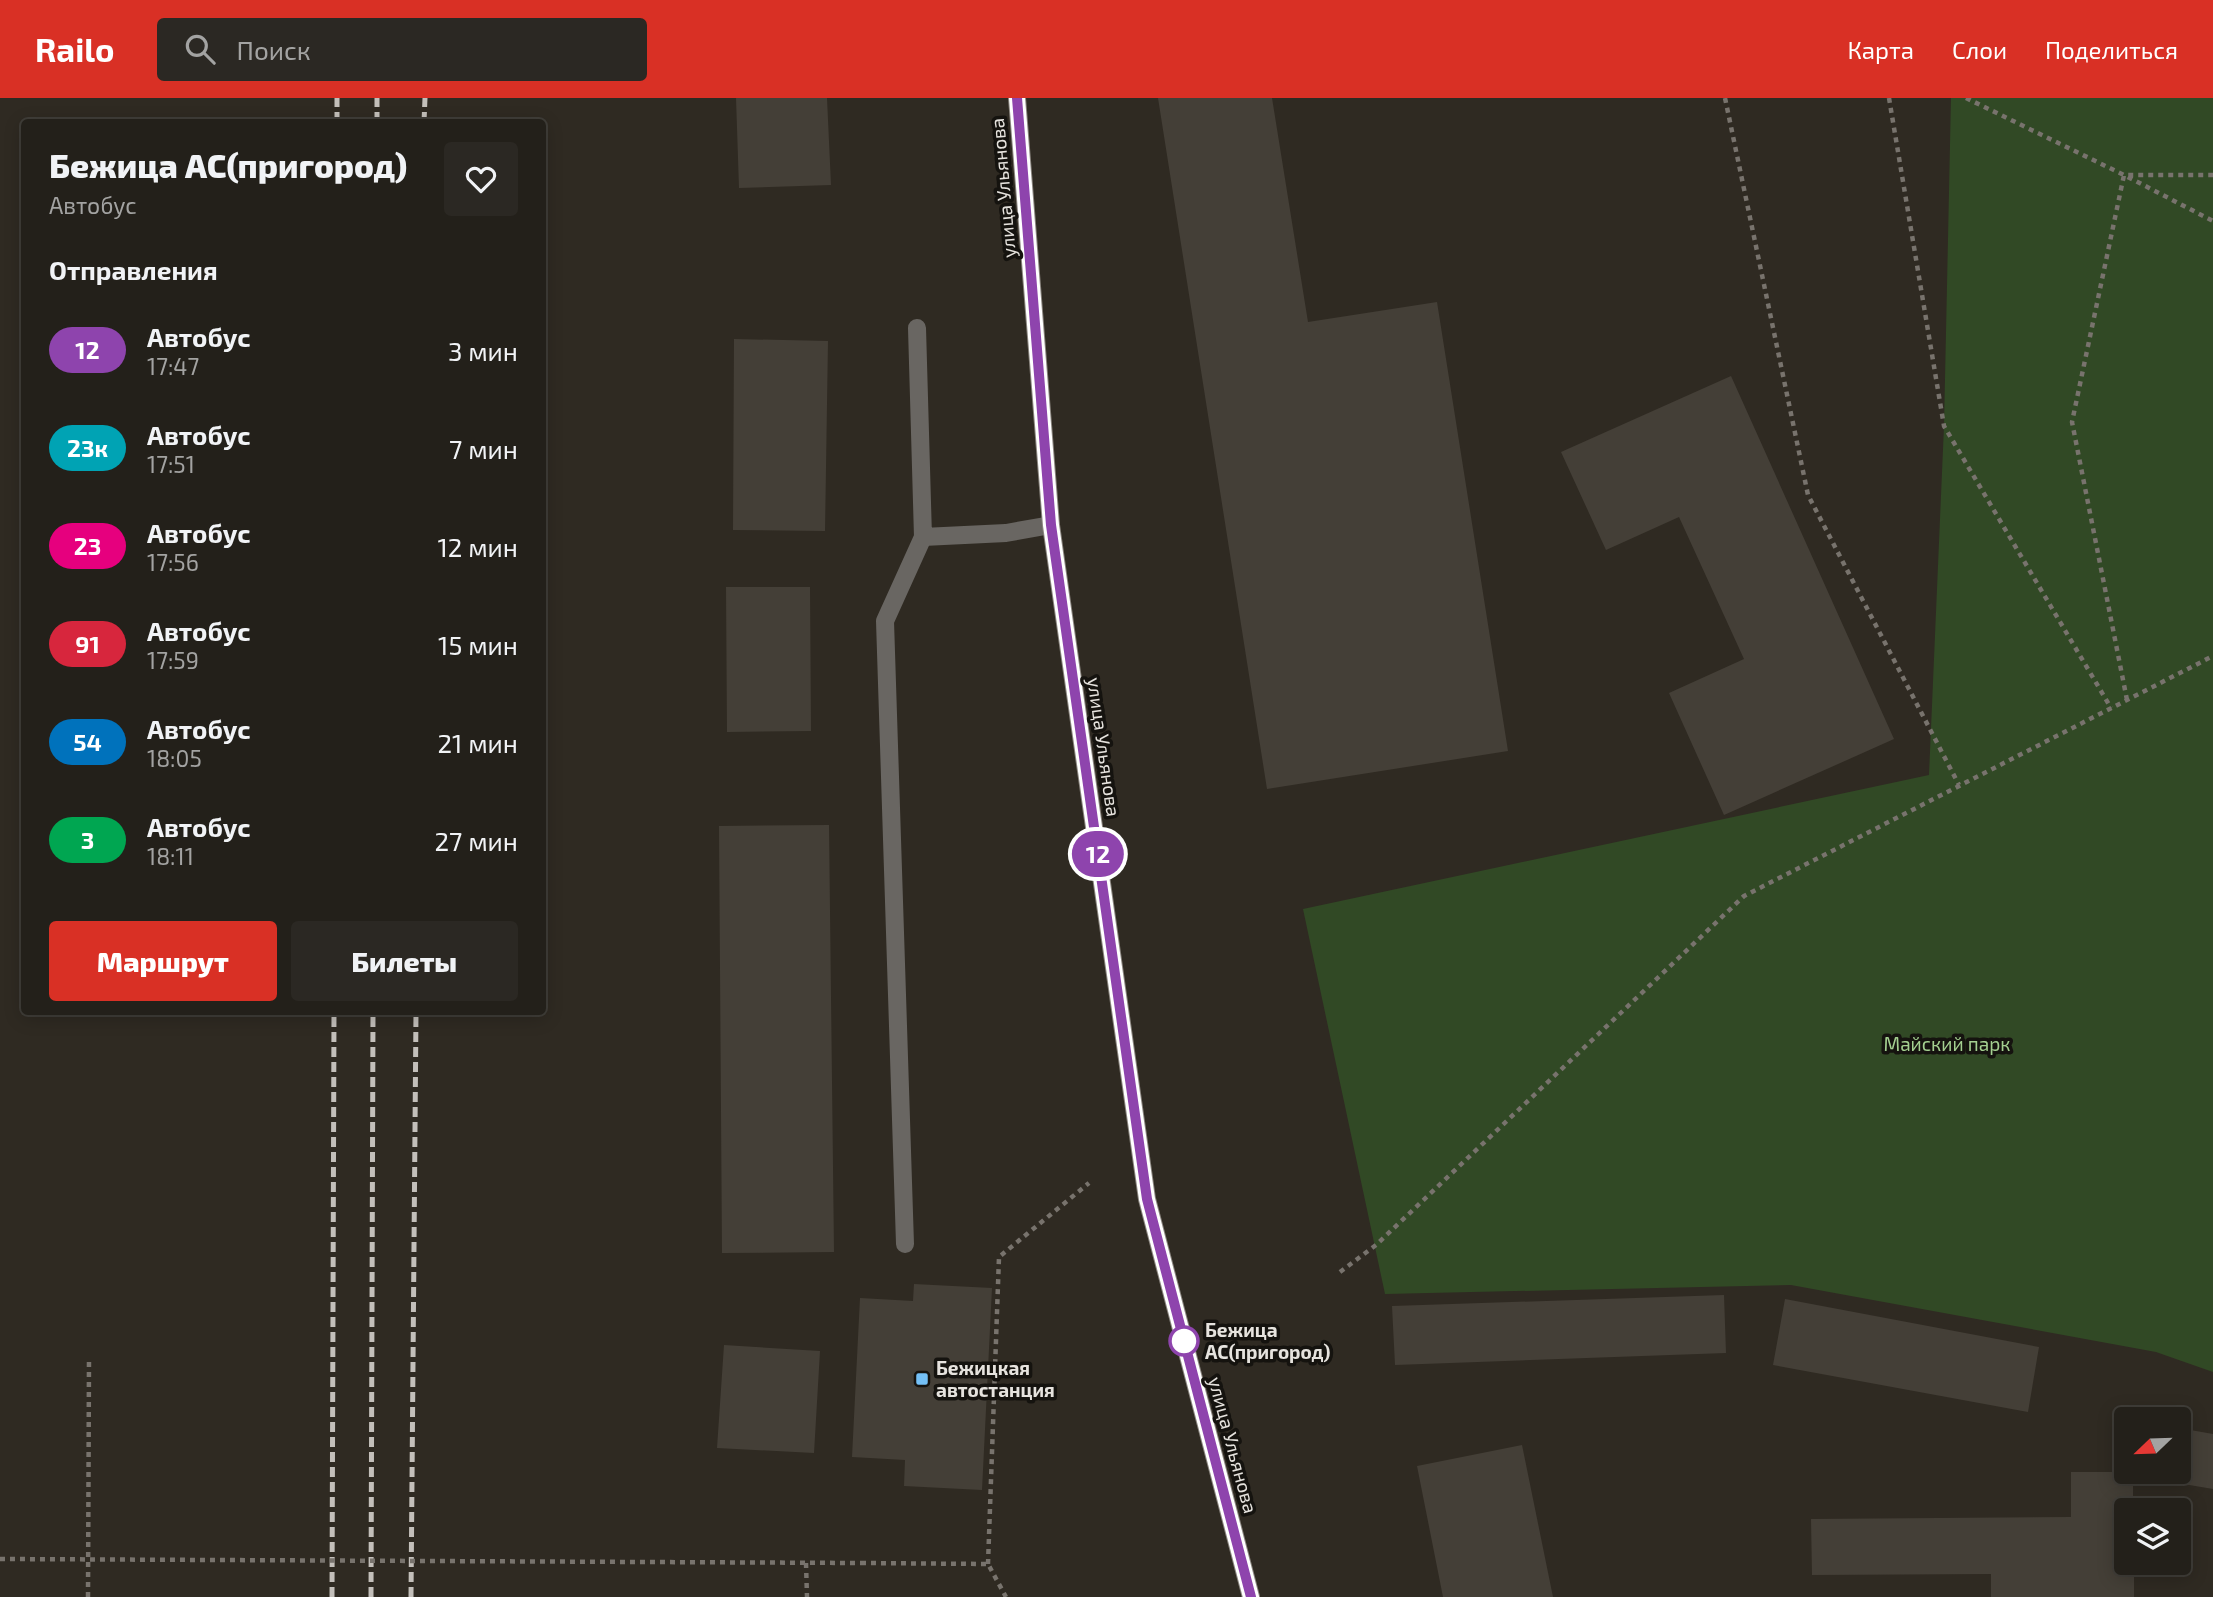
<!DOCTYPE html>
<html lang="ru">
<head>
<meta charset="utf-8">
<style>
  body { margin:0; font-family:"Exo 2",sans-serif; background:#2b2823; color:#f1f3f6; height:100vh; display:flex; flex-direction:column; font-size:26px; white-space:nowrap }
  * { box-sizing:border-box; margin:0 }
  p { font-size:23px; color:#a3a3a2 }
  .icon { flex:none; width:38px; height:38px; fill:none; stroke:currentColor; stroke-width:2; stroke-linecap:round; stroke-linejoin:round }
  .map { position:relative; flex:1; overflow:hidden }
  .details { position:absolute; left:21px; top:21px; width:525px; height:896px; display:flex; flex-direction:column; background:#23201a; border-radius:7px; box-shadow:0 4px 18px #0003,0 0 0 2px #403e39 }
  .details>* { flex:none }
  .badge { padding:0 14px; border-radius:23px; font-size:24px; line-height:46px }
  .needle { width:46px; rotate:247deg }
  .buttons { position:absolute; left:2114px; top:1309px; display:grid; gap:14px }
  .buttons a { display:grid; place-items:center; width:77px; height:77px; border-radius:7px; background:#23201a; box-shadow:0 4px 18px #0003,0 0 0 2px #403e39; font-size:35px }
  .map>.badge { position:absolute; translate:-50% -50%; box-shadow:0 0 0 4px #fff }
  h2 { padding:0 28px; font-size:26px; line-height:63px }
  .round { display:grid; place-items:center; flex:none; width:74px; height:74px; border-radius:7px; background:#2b2823 }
  .head { display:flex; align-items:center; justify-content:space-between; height:119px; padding:0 28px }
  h1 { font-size:33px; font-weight:800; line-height:52px }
  .button { display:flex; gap:14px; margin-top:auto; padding:14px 28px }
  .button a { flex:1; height:80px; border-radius:7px; background:#d93025; color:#fff; font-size:28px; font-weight:800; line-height:80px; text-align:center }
  .button a+a { background:#2b2823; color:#f1f3f6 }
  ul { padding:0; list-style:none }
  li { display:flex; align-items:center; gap:21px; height:98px; padding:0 28px }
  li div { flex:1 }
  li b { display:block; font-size:26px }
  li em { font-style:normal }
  li .badge { min-width:77px; font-weight:700; text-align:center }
  header { display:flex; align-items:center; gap:42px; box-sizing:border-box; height:98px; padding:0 35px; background:#d93025; color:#fff }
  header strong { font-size:33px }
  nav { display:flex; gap:38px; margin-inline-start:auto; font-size:24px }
  .search { width:490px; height:63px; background:#2b2823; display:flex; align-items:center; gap:18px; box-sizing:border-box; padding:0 24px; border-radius:7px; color:#a3a3a2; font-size:26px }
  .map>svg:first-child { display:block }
  .green { fill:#314925 }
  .building { fill:#443f37 }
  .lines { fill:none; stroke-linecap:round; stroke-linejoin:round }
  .path { stroke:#78736d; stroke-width:4.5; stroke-dasharray:5 5; stroke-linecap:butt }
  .lane { stroke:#696662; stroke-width:18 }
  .secondary { stroke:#8c8781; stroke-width:18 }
  .rail { stroke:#c3bfba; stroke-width:5; stroke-dasharray:10 5; stroke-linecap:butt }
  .path-bridge { stroke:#78736d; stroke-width:4.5; stroke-dasharray:5 5; stroke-linecap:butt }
  .line-casing { stroke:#fff; stroke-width:16 }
  .line { stroke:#8e44ad; stroke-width:10 }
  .stop-dot { fill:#fff; stroke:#8e44ad; stroke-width:3.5 }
  .poi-dot { fill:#74c0f6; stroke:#15130f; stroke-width:2.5 }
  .labels { text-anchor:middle; stroke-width:7; stroke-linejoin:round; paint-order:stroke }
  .street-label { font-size:19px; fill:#e6e3de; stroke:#15130f }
  .park-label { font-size:19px; fill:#a4d090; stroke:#15130f }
  .stop-label { font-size:19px; font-weight:bold; fill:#e6e3de; stroke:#15130f; text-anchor:start }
  .poi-label { font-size:19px; font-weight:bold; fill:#e6e3de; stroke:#15130f; text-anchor:start }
</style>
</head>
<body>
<header>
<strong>Railo</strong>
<div class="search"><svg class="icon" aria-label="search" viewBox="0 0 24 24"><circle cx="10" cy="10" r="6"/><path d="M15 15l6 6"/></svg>Поиск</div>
<nav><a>Карта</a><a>Слои</a><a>Поделиться</a></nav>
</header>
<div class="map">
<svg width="2213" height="1499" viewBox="0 0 2213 1499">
  <rect width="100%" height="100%" fill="#2f2a22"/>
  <path class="green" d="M 1951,0 L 2213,0 L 2213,1274 L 2156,1254 L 1791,1187 L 1385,1196 L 1303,811 L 1929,677 L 1944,328 Z"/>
  <path class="building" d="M 736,0 L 827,0 L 831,87 L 739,90 Z
    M 1158,0 L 1272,0 L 1308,224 L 1437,204 L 1508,653 L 1267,691 Z
    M 734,241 L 828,243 L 825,433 L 733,432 Z
    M 1731,278 L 1894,641 L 1724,717 L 1669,595 L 1744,561 L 1679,419 L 1606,452 L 1561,354 Z
    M 726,489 L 810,489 L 811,633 L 727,634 Z
    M 829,727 L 834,1154 L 722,1155 L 719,728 Z
    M 914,1186 L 992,1190 L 982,1392 L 904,1388 L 905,1362 L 852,1359 L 860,1200 L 913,1203 Z
    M 1724,1197 L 1726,1255 L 1395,1267 L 1392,1208 Z
    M 1785,1201 L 2039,1249 L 2028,1314 L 1773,1267 Z
    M 724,1247 L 820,1253 L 814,1355 L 717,1350 Z
    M 2179,1330 L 2213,1336 L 2213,1391 L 2142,1379 L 2143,1374 L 2179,1374 Z
    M 1522,1347 L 1553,1499 L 1443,1499 L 1417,1368 Z
    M 2071,1374 L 2133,1374 L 2133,1412 L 2126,1412 L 2126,1465 L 2134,1465 L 2134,1499 L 1991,1499 L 1991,1476 L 1812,1477 L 1811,1421 L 2071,1419 Z"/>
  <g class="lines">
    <path class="path" d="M 1725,0 L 1808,397 L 1959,687
      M 1889,0 L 1944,328 L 2111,610
      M 1966,0 L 2124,77 L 2213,77
      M 2127,602 L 2072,324 L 2124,77 L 2213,123
      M 1340,1174 L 1376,1147 L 1744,798 L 2213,558
      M 806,1465 L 807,1499
      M 861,1465 L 988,1466 L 1006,1499
      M 988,1466 L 999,1159 L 1089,1085
      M 88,1499 L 89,1260"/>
    <path class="lane" d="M 917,230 L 923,439 L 1006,435 L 1051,427
      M 905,1146 L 885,523 L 923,439"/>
    <path class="secondary" d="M 1017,0 L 1051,427 L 1147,1101 L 1251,1499"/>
    <path class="rail" d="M 337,24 L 337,0
      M 377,24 L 377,0
      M 424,24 L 425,0
      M 332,1499 L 334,914
      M 371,1499 L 373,914
      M 411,1499 L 416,914"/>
    <path class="path-bridge" d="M 0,1461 L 861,1465"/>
  </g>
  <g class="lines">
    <g class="line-casing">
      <path id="line" d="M 1017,0 L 1051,427 L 1147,1101 L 1251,1499"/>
    </g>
    <use href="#line" class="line"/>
  </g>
  <circle class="stop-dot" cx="1184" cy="1243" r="14"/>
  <rect class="poi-dot" x="915" y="1274" width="14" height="14" rx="3.5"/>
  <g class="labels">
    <g class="street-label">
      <text transform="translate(1003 90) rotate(-95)" y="7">улица Ульянова</text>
      <text transform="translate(1104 649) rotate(82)" y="7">улица Ульянова</text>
      <text transform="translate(1233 1347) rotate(75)" y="7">улица Ульянова</text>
    </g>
    <g class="park-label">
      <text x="1947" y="953">Майский парк</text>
    </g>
    <g class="stop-label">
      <text x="1205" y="1239">Бежица<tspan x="1205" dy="22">АС(пригород)</tspan></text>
    </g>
    <g class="poi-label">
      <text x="936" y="1277">Бежицкая<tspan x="936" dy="22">автостанция</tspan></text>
    </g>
  </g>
</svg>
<div class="buttons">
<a><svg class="needle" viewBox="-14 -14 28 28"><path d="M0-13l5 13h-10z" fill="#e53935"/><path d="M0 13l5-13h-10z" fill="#a3a3a2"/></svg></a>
<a><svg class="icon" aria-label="layers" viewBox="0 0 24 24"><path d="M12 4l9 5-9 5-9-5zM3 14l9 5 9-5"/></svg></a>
</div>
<b class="badge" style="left:1098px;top:756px;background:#8e44ad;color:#fff">12</b>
<section class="details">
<div class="head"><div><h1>Бежица АС(пригород)</h1><p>Автобус</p></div><a class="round"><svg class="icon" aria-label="heart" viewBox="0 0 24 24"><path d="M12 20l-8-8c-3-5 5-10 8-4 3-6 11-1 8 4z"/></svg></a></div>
<h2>Отправления</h2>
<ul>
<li><span class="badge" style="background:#8e44ad;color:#fff">12</span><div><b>Автобус</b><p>17:47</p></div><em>3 мин</em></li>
<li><span class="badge" style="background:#00a3b4;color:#fff">23к</span><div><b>Автобус</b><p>17:51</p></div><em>7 мин</em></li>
<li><span class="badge" style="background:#e6007e;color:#fff">23</span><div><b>Автобус</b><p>17:56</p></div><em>12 мин</em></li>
<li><span class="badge" style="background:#d7263d;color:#fff">91</span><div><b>Автобус</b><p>17:59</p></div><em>15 мин</em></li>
<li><span class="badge" style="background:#0072bc;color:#fff">54</span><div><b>Автобус</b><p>18:05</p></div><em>21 мин</em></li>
<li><span class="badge" style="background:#00a651;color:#fff">3</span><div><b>Автобус</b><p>18:11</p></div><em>27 мин</em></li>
</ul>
<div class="button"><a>Маршрут</a><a>Билеты</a></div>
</section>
</div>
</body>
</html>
